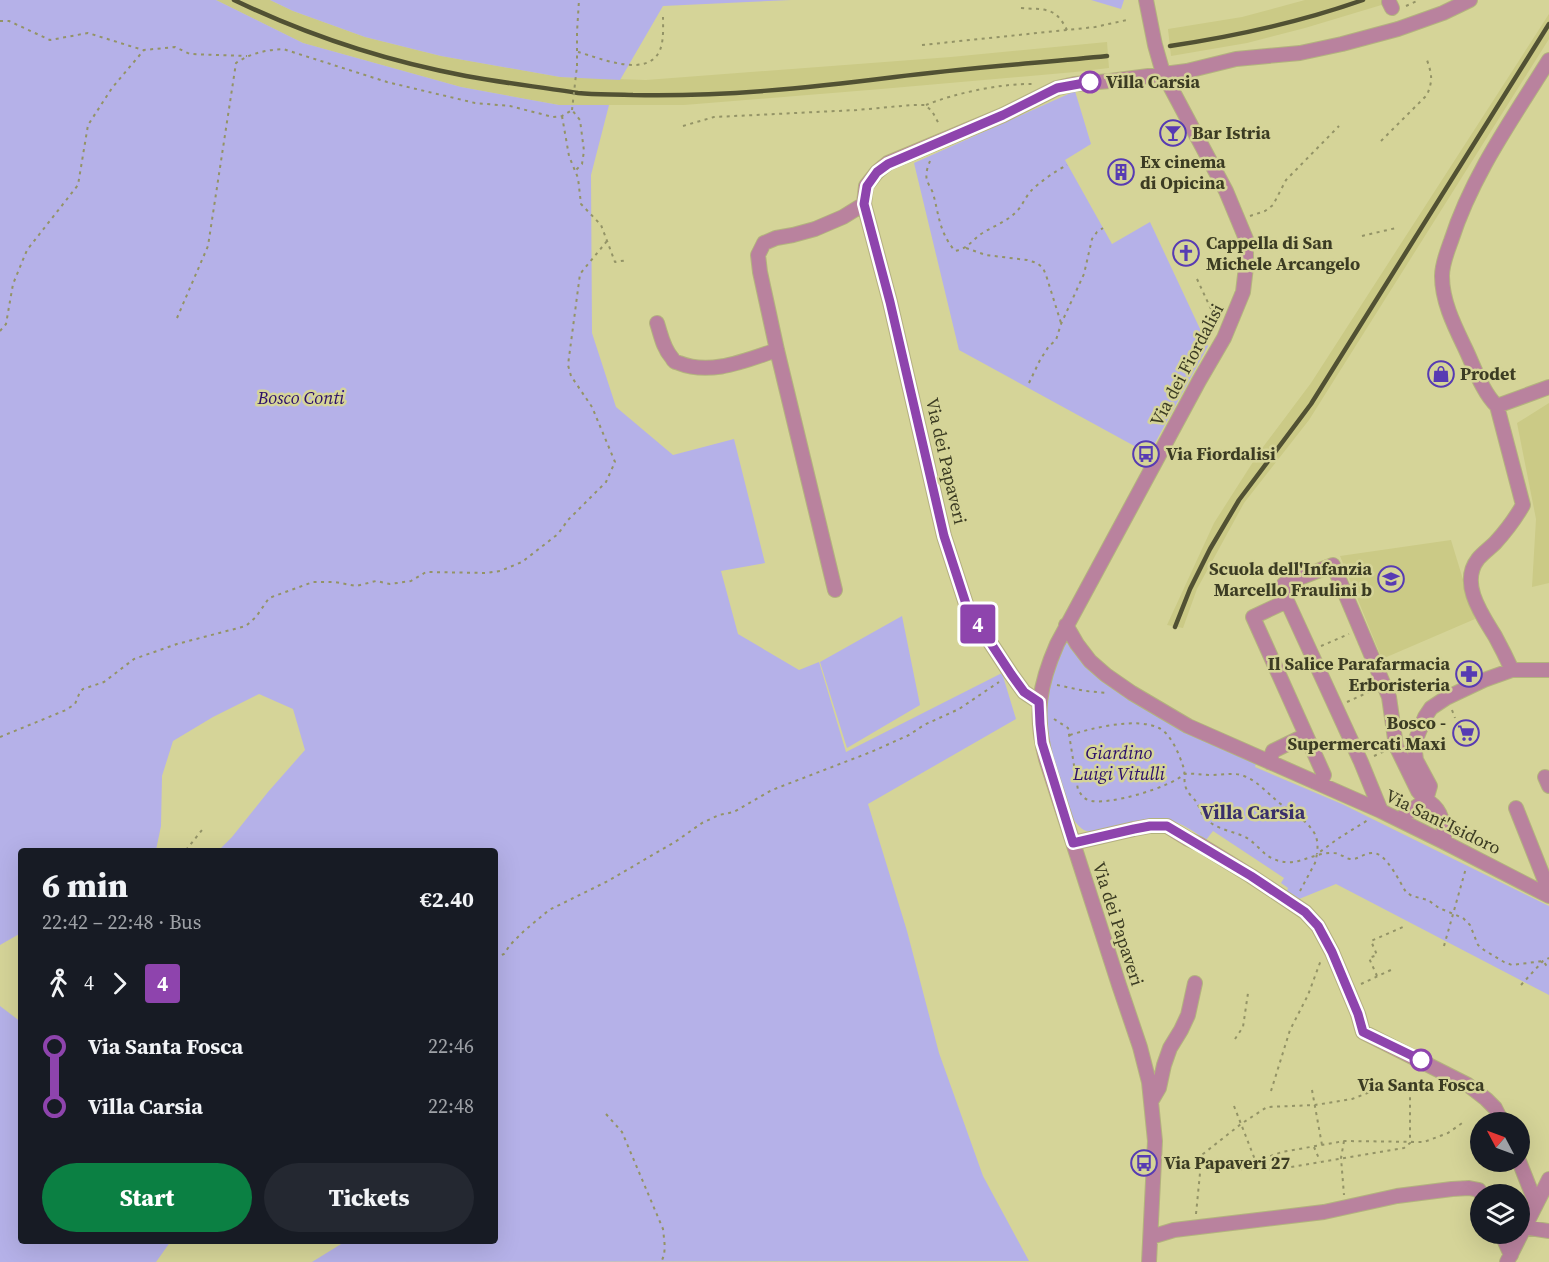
<!DOCTYPE html>
<html lang="en">
<head>
<meta charset="utf-8">
<style>
  body { margin:0; font-family:"Source Serif 4",serif; background:#242831; color:#f1f3f6; height:100vh; display:flex; flex-direction:column; font-size:22px; white-space:nowrap }
  * { box-sizing:border-box; margin:0 }
  p { font-size:20px; color:#9ea1a6 }
  .icon { flex:none; width:33px; height:33px; fill:none; stroke:currentColor; stroke-width:2; stroke-linecap:round; stroke-linejoin:round }
  .map { position:relative; flex:1; overflow:hidden }
  .side { position:absolute; left:18px; top:848px; width:480px; height:396px; display:flex; flex-direction:column; background:#171b24; border-radius:6px; box-shadow:0 6px 24px #0002 }
  .side>* { flex:none }
  .badge { padding:0 12px; border-radius:4px; font-size:21px; line-height:39px }
  .needle { width:39px; rotate:311deg }
  .fabs { position:absolute; left:1470px; top:1112px; display:grid; gap:12px }
  .fabs a { display:grid; place-items:center; width:60px; height:60px; border-radius:50%; background:#171b24; box-shadow:0 6px 24px #0002; font-size:30px }
  .map>.badge { position:absolute; translate:-50% -50%; box-shadow:0 0 0 3px #fff }
  .legs { display:flex; align-items:center; gap:9px; height:66px; padding:0 24px; font-size:20px }
  .legs p { margin-inline-start:auto }
  .head { display:flex; align-items:center; justify-content:space-between; height:102px; padding:0 24px }
  h1 { font-size:33px; font-weight:800; line-height:45px }
  .action { display:flex; gap:12px; margin-top:auto; padding:12px 24px }
  .action a { flex:1; height:69px; border-radius:36px; background:#0b8043; color:#fff; font-size:24px; font-weight:800; line-height:69px; text-align:center }
  .action a+a { background:#242831; color:#f1f3f6 }
  ul { padding:0 24px; list-style:none }
  li { display:flex; align-items:center; gap:21px; height:60px; font-size:22px }
  li i { display:grid; place-items:center; width:9px; height:100%; margin:0 8px; background:currentColor }
  li i::after { content:''; width:15px; height:15px; margin:-8px; border:4px solid; border-radius:50%; background:#171b24 }
  li p { margin-inline-start:auto }
  li:first-child i { background:linear-gradient(#0000 50%,currentColor 0) }
  li:last-child i { background:linear-gradient(currentColor 50%,#0000 0) }
  .map>svg:first-child { display:block }
  .built { fill:#cbca86 }
  .green { fill:#b5b1e8 }
  .lines { fill:none; stroke-linecap:round; stroke-linejoin:round }
  .minor-casing { stroke:#b3b37e; stroke-width:16 }
  .path { stroke:#939366; stroke-width:2; stroke-dasharray:3 4.5; stroke-linecap:butt }
  .minor { stroke:#b9829e; stroke-width:14 }
  .rail { stroke:#515133; stroke-width:4.5 }
  .path-bridge { stroke:#939366; stroke-width:2; stroke-dasharray:3 4.5; stroke-linecap:butt }
  .line-1-casing { stroke:#fff; stroke-width:14 }
  .line-1 { stroke:#8e44ad; stroke-width:9 }
  .stop-1-dot { fill:#fff; stroke:#8e44ad; stroke-width:3 }
  .labels { text-anchor:middle; stroke-width:5; stroke-linejoin:round; paint-order:stroke }
  .stop-label { font-size:18px; font-weight:bold; fill:#3c3c23; stroke:#d5d498; text-anchor:start }
  .poi-label { font-size:18px; font-weight:bold; fill:#3c3c23; stroke:#d5d498; text-anchor:start }
  .street-label { font-size:18px; fill:#3c3c23; stroke:#d5d498 }
  .park-label { font-size:18px; font-style:italic; fill:#2b0e6a; stroke:#d5d498 }
  .neighbourhood-label { font-size:20px; font-weight:bold; fill:#392f6b; stroke:#d5d498 }
</style>
</head>
<body>
<div class="map">
<svg width="1549" height="1262" viewBox="0 0 1549 1262">
  <rect width="100%" height="100%" fill="#d5d498"/>
  <path class="built" d="M 216,0 L 270,0 L 293,11 L 365,37 L 441,56 L 560,77 L 646,80 L 951,57 L 1107,42 L 1109,68 L 1075,72 L 881,89 L 684,105 L 559,105 L 461,87 L 303,43 Z
    M 1305,0 L 1398,0 L 1305,28 L 1247,43 L 1171,56 L 1168,29 L 1242,17 Z
    M 1549,14 L 1549,39 L 1309,420 L 1244,503 L 1197,589 L 1183,628 L 1167,625 L 1214,523 L 1260,451 L 1311,383 Z
    M 1549,403 L 1549,583 L 1532,587 L 1536,519 L 1517,423 Z
    M 1451,540 L 1475,619 L 1382,659 L 1340,556 Z"/>
  <path class="green" d="M 0,0 L 216,0 L 303,43 L 461,87 L 559,105 L 609,105 L 591,175 L 592,333 L 616,407 L 673,455 L 734,439 L 765,563 L 721,571 L 738,634 L 799,670 L 819,662 L 846,752 L 1002,673 L 1016,719 L 868,804 L 907,931 L 939,1053 L 983,1176 L 1029,1261 L 312,1262 L 346,1241 L 495,1240 L 495,850 L 219,850 L 232,837 L 268,792 L 305,750 L 293,709 L 259,694 L 213,717 L 173,741 L 162,776 L 161,826 L 156,850 L 21,850 L 21,933 L 0,945 Z
    M 270,0 L 791,0 L 663,6 L 620,80 L 560,77 L 441,56 L 365,37 L 293,11 Z
    M 1091,0 L 1124,0 L 1121,9 Z
    M 1075,91 L 1091,144 L 1065,160 L 1112,244 L 1150,222 L 1208,346 L 1149,454 L 959,350 L 914,163 Z
    M 902,616 L 920,705 L 847,748 L 820,662 Z
    M 1067,643 L 1090,671 L 1101,681 L 1188,732 L 1256,763 L 1255,767 L 1342,804 L 1549,906 L 1549,995 L 1336,884 L 1299,899 L 1287,891 L 1288,888 L 1281,883 L 1284,878 L 1213,831 L 1206,840 C 1195,832 1182,823 1168,820 C 1146,815 1115,828 1093,832 C 1086,832 1081,829 1077,824 C 1064,808 1044,732 1045,710 C 1046,699 1049,680 1052,669 C 1055,661 1060,652 1064,644 Z
    M 0,1006 L 21,1022 L 21,1240 L 171,1241 L 156,1262 L 0,1262 Z"/>
  <g class="lines">
    <g class="minor-casing">
      <path id="minor" d="M 1146,0 L 1155,45 L 1163,73 L 1226,191 L 1246,239 L 1246,267 L 1243,292 L 1224,338 L 1199,381 L 1057,644 C 1039,685 1034,715 1046,759 L 1119,985 L 1140,1047 L 1149,1082 L 1155,1141 L 1149,1262
        M 1389,2 L 1392,8
        M 657,323 C 661,335 663,348 672,358 C 674,362 675,362 679,363 C 711,376 746,360 777,350
        M 1497,406 L 1549,387
        M 835,590 L 777,350 L 760,272 L 758,255 L 764,243 L 776,238 L 793,235 L 815,229 L 843,217 L 864,204
        M 1287,601 L 1253,617 L 1324,775 L 1320,783
        M 1066,625 L 1077,644 L 1090,661 L 1106,675 L 1132,693 L 1188,726 L 1381,811 L 1444,842 L 1549,896
        M 1512,670 C 1507,659 1501,647 1495,636 C 1482,615 1459,583 1478,559 C 1483,553 1490,548 1495,543 C 1506,531 1515,519 1523,505 L 1497,406 C 1483,393 1474,367 1466,350 C 1455,327 1442,302 1442,276 C 1442,264 1447,252 1451,241 C 1472,175 1513,118 1549,60
        M 1039,702 L 1024,692 L 1011,674 L 967,607 L 944,536 L 890,302 L 864,204 L 866,186 L 877,172 L 888,163 L 1003,115 L 1057,88 L 1075,84 L 1110,81 L 1187,71 L 1236,59 L 1300,53 L 1342,44 L 1398,29 L 1443,13 L 1470,0
        M 1269,762 L 1273,751 L 1306,735
        M 1545,777 L 1549,786
        M 1516,808 L 1549,891
        M 1381,811 L 1361,762 L 1287,601 L 1284,584 L 1333,565 L 1389,697 L 1396,746 L 1418,791 L 1426,800 L 1430,786 L 1416,760 L 1414,744 L 1425,717 L 1431,708 L 1446,698 L 1484,680 L 1512,670 L 1549,670
        M 1400,820 L 1406,814 L 1426,800 C 1441,808 1445,825 1444,842
        M 1073,843 L 1134,829 L 1150,826 L 1167,826 L 1188,839 L 1199,844 L 1251,876 L 1305,912 L 1318,926 L 1332,952 L 1358,1014 L 1363,1032 L 1468,1085 L 1486,1099 L 1495,1108 L 1502,1122
        M 1152,1100 L 1159,1088 L 1164,1065 L 1170,1048 L 1181,1030 L 1188,1015 L 1195,983
        M 1519,1161 L 1536,1204
        M 1523,1227 L 1549,1231
        M 1501,1233 L 1511,1255
        M 1151,1237 L 1174,1230 L 1324,1212 L 1397,1196 L 1452,1189 L 1469,1188 L 1479,1190 L 1481,1194
        M 1507,1262 L 1549,1179"/>
    </g>
    <path class="path" d="M 1406,6 L 1419,0
      M 1021,8 C 1045,10 1055,6 1067,30
      M 0,21 L 9,21 L 50,40 L 88,33 L 143,50
      M 922,45 L 1095,27 L 1127,20
      M 578,52 C 600,58 648,79 660,50 C 664,40 663,27 663,16
      M 577,66 L 577,32 L 579,0
      M 926,105 C 955,93 1003,83 1034,84
      M 562,116 L 569,156 L 578,178 L 581,204 L 601,225 L 615,262 L 628,260
      M 683,126 L 714,117 L 857,110 L 912,105 L 925,105 L 932,111 L 940,126
      M 1381,141 L 1427,95 C 1433,80 1432,75 1427,60
      M 930,161 C 928,166 925,174 927,180 C 928,184 931,188 933,193 C 939,215 939,232 955,251 C 969,248 970,242 981,234 C 993,226 1007,222 1017,211 C 1022,206 1025,198 1030,192 C 1039,182 1056,171 1067,165
      M 1250,216 L 1265,211 L 1273,205 L 1286,180 L 1339,126
      M 1362,236 L 1396,228
      M 966,248 L 986,255 L 1027,260 L 1037,263 L 1043,268 L 1046,275 L 1061,323
      M 1197,279 L 1217,322
      M 177,318 L 208,246 L 236,63 C 251,53 266,50 283,49 L 387,82 L 475,103 L 510,106 L 553,117 L 562,116 L 572,110 L 580,120 L 584,151 L 582,164 L 575,171
      M 0,331 L 6,324 L 13,284 L 27,250 L 78,185 L 88,125 L 112,88 L 144,50 L 175,47 L 190,54 L 247,56
      M 1029,383 L 1040,360 L 1049,346 L 1056,340 L 1061,324 L 1084,274 L 1092,239 L 1097,232 L 1103,228
      M 1321,646 L 1349,634
      M 1057,685 L 1085,691 L 1108,693
      M 1347,702 L 1371,691
      M 1452,710 L 1455,718
      M 1054,719 L 1068,728 L 1078,790 C 1081,794 1083,798 1088,800 C 1105,807 1172,787 1184,774 C 1194,773 1202,775 1212,775 C 1223,775 1234,772 1244,776 C 1260,782 1271,798 1285,807 C 1295,815 1306,820 1313,831 C 1318,838 1318,846 1317,854
      M 1070,735 C 1092,728 1137,717 1159,728 C 1171,734 1179,754 1183,766 C 1186,773 1183,781 1186,788 C 1188,794 1194,798 1197,803 C 1200,808 1201,815 1206,819 C 1217,830 1234,831 1247,838 C 1255,843 1261,851 1268,856 C 1294,872 1309,852 1334,853 C 1340,853 1344,858 1350,859 C 1358,860 1364,853 1372,853 C 1386,852 1399,881 1406,892 L 1412,896 L 1428,900 L 1439,908 L 1463,918 L 1470,925 L 1478,945 L 1484,950 L 1504,962 L 1512,965 L 1543,961 L 1549,969
      M 0,737 L 66,710 L 75,704 L 80,692 L 83,689 L 104,682 L 134,659 L 177,644 L 246,626 L 256,617 L 269,598 L 313,582 L 335,582 L 356,586 L 376,581 L 390,584 L 411,581 L 426,572 L 486,573 L 500,571 L 522,562 L 558,534 L 568,520 L 606,482 L 615,462 L 592,407 L 571,376 L 568,365 L 580,274 L 607,241
      M 1374,756 L 1385,751
      M 186,850 L 202,830
      M 1300,891 L 1315,863 L 1317,854 L 1339,838 L 1368,820
      M 1444,946 L 1466,868
      M 495,958 L 504,954 L 510,945 L 524,931 L 549,910 L 606,882 L 675,842 L 702,823 L 719,815 L 734,812 L 772,790 L 871,752 L 909,735 L 924,725 L 959,709 L 999,682
      M 1377,976 L 1369,958 L 1377,955 L 1371,941 L 1403,927
      M 1361,984 L 1393,969
      M 1521,985 L 1543,961 L 1549,958
      M 1235,1039 L 1243,1027 L 1248,993
      M 1312,1090 L 1322,1145
      M 1271,1091 L 1290,1030 L 1308,995 L 1321,960
      M 1234,1106 L 1259,1170
      M 606,1114 L 622,1132 L 663,1229 C 664,1240 667,1252 661,1262
      M 1344,1141 L 1341,1158 L 1344,1195
      M 1314,1147 L 1320,1161
      M 1256,1161 L 1282,1152 L 1344,1141 L 1424,1142 L 1448,1133 L 1465,1121
      M 1202,1163 L 1234,1169 L 1259,1170 L 1286,1168 L 1404,1148 L 1410,1143 L 1410,1093
      M 1196,1214 L 1201,1163 L 1203,1154 L 1241,1124 L 1267,1107 L 1315,1105 L 1352,1099 L 1370,1092 L 1379,1078"/>
    <use href="#minor" class="minor"/>
    <path class="rail" d="M 234,0 C 307,35 386,61 466,76 C 503,83 541,87 578,93 C 596,95 615,94 633,95 C 720,97 808,88 895,77 C 966,68 1037,63 1107,56
      M 1170,46 C 1237,36 1298,23 1363,0
      M 1175,627 L 1190,589 L 1210,549 L 1239,500 L 1311,404 L 1549,24"/>
    <path class="path-bridge" d="M 572,110 L 577,66"/>
  </g>
  <g class="lines">
    <g class="line-1-casing">
      <path id="line-1" d="M 1090,82 L 1057,88 L 1003,115 L 888,164 L 877,172 L 867,186 L 864,204 L 890,302 L 944,536 L 967,607 L 1011,674 L 1024,692 L 1039,702 L 1040,724 L 1042,743 L 1073,843 L 1134,829 L 1150,826 L 1167,826 L 1251,876 L 1305,912 L 1318,926 L 1332,952 L 1358,1014 L 1363,1032 L 1421,1060"/>
    </g>
    <use href="#line-1" class="line-1"/>
  </g>
  <defs>
    <g id="bar-ring" transform="scale(1.35)"><circle r="9.5" fill="#d5d498" stroke="#573bb3" stroke-width="1.5"/><path d="M-6-5H6L.8 .8V4.5H3.5V6h-7V4.5H-.8V.8Z" fill="#573bb3"/></g>
    <g id="building-ring" transform="scale(1.35)"><circle r="9.5" fill="#d5d498" stroke="#573bb3" stroke-width="1.5"/><path d="M-4-6H4V6H1V3H-1V6H-4ZM-2.5-4.3h1.7v1.8h-1.7ZM.8-4.3h1.7v1.8H.8ZM-2.5-1h1.7V.8h-1.7ZM.8-1h1.7V.8H.8Z" fill="#573bb3"/></g>
    <g id="church-ring" transform="scale(1.35)"><circle r="9.5" fill="#d5d498" stroke="#573bb3" stroke-width="1.5"/><path d="M-1.2-6h2.4v3.5h3.3v2.4h-3.3V6h-2.4V-.1h-3.3v-2.4h3.3Z" fill="#573bb3"/></g>
    <g id="shop-ring" transform="scale(1.35)"><circle r="9.5" fill="#d5d498" stroke="#573bb3" stroke-width="1.5"/><path d="M-5-2.5h2.3a2.7 3.5 0 0 1 5.4 0H5L5.5 6h-11ZM-1.5-2.5h3a1.5 2.3 0 0 0-3 0Z" fill="#573bb3"/></g>
    <g id="bus-ring" transform="scale(1.35)"><circle r="9.5" fill="#d5d498" stroke="#573bb3" stroke-width="1.5"/><path d="M-5-6H5V4H4V6H2V4H-2V6H-4V4H-5ZM-3.5-4V0h7V-4ZM-3.5 1.2v1.5H-2V1.2ZM2 1.2v1.5H3.5V1.2Z" fill="#573bb3"/></g>
    <g id="school-ring" transform="scale(1.35)"><circle r="9.5" fill="#d5d498" stroke="#573bb3" stroke-width="1.5"/><path d="M0-5L7-2L0 1L-7-2ZM-4 1L0 2.5L4 1V4Q0 6-4 4Z" fill="#573bb3"/></g>
    <g id="pharmacy-ring" transform="scale(1.35)"><circle r="9.5" fill="#d5d498" stroke="#573bb3" stroke-width="1.5"/><path d="M-2-6h4v4h4v4h-4v4h-4v-4h-4v-4h4Z" fill="#573bb3"/></g>
    <g id="supermarket-ring" transform="scale(1.35)"><circle r="9.5" fill="#d5d498" stroke="#573bb3" stroke-width="1.5"/><path d="M-6-5.5h2.5l.6 2H6L4.5 2H-2.5L-4.4-4H-6ZM-1.5 3.2a1.3 1.3 0 1 0 .1 0ZM3 3.2a1.3 1.3 0 1 0 .1 0Z" fill="#573bb3"/></g>
  </defs>
  <g fill-rule="evenodd">
    <use href="#bar-ring" x="1173" y="133"/>
    <use href="#building-ring" x="1121" y="172"/>
    <use href="#church-ring" x="1186" y="253"/>
    <use href="#shop-ring" x="1441" y="374"/>
    <use href="#bus-ring" x="1146" y="454"/>
    <use href="#school-ring" x="1391" y="579"/>
    <use href="#pharmacy-ring" x="1469" y="674"/>
    <use href="#supermarket-ring" x="1466" y="733"/>
    <use href="#bus-ring" x="1144" y="1163"/>
  </g>
  <g class="stop-1-dot">
    <circle cx="1090" cy="82" r="10"/>
    <circle cx="1421" cy="1060" r="10"/>
  </g>
  <g class="labels">
    <g class="stop-label">
      <text x="1106" y="88">Villa Carsia</text>
      <text x="1421" y="1091" text-anchor="middle">Via Santa Fosca</text>
    </g>
    <g class="poi-label">
      <text x="1192" y="139">Bar Istria</text>
      <text x="1140" y="168">Ex cinema<tspan x="1140" dy="21">di Opicina</tspan></text>
      <text x="1206" y="249">Cappella di San<tspan x="1206" dy="21">Michele Arcangelo</tspan></text>
      <text x="1460" y="380">Prodet</text>
      <text x="1166" y="460">Via Fiordalisi</text>
      <text x="1372" y="575" text-anchor="end">Scuola dell'Infanzia<tspan x="1372" dy="21">Marcello Fraulini b</tspan></text>
      <text x="1450" y="670" text-anchor="end">Il Salice Parafarmacia<tspan x="1450" dy="21">Erboristeria</tspan></text>
      <text x="1446" y="729" text-anchor="end">Bosco -<tspan x="1446" dy="21">Supermercati Maxi</tspan></text>
      <text x="1164" y="1169">Via Papaveri 27</text>
    </g>
    <g class="street-label">
      <text transform="translate(1187 365) rotate(-62)" y="6">Via dei Fiordalisi</text>
      <text transform="translate(946 461) rotate(77)" y="6">Via dei Papaveri</text>
      <text transform="translate(1443 822) rotate(26)" y="6">Via Sant'Isidoro</text>
      <text transform="translate(1118 924) rotate(72)" y="6">Via dei Papaveri</text>
    </g>
    <g class="park-label">
      <text x="301" y="404">Bosco Conti</text>
      <text x="1119" y="759">Giardino<tspan x="1119" dy="21">Luigi Vitulli</tspan></text>
    </g>
    <g class="neighbourhood-label">
      <text x="1253" y="819">Villa Carsia</text>
    </g>
  </g>
</svg>
<div class="fabs">
<a><svg class="needle" viewBox="-14 -14 28 28"><path d="M0-13l5 13h-10z" fill="#e53935"/><path d="M0 13l5-13h-10z" fill="#9ea1a6"/></svg></a>
<a><svg class="icon" aria-label="layers" viewBox="0 0 24 24"><path d="M12 4l9 5-9 5-9-5zM3 14l9 5 9-5"/></svg></a>
</div>
<b class="badge" style="left:978px;top:624px;background:#8e44ad;color:#fff">4</b>
<section class="side">
<div class="head"><div><h1>6 min</h1><p>22:42 – 22:48 · Bus</p></div><b>€2.40</b></div>
<div class="legs"><svg class="icon" aria-label="walk" viewBox="0 0 24 24"><circle cx="13" cy="4" r="2"/><path d="M13 8l-2 6 4 7M11 14l-3 7M7 12l3-4h3l4 4"/></svg>4<svg class="icon" aria-label="forward" viewBox="0 0 24 24"><path d="M9 5l7 7-7 7"/></svg><b class="badge" style="background:#8e44ad;color:#fff">4</b></div>
<ul>
<li><i style="color:#8e44ad"></i><b>Via Santa Fosca</b><p>22:46</p></li>
<li><i style="color:#8e44ad"></i><b>Villa Carsia</b><p>22:48</p></li>
</ul>
<div class="action"><a>Start</a><a>Tickets</a></div>
</section>
</div>
</body>
</html>
